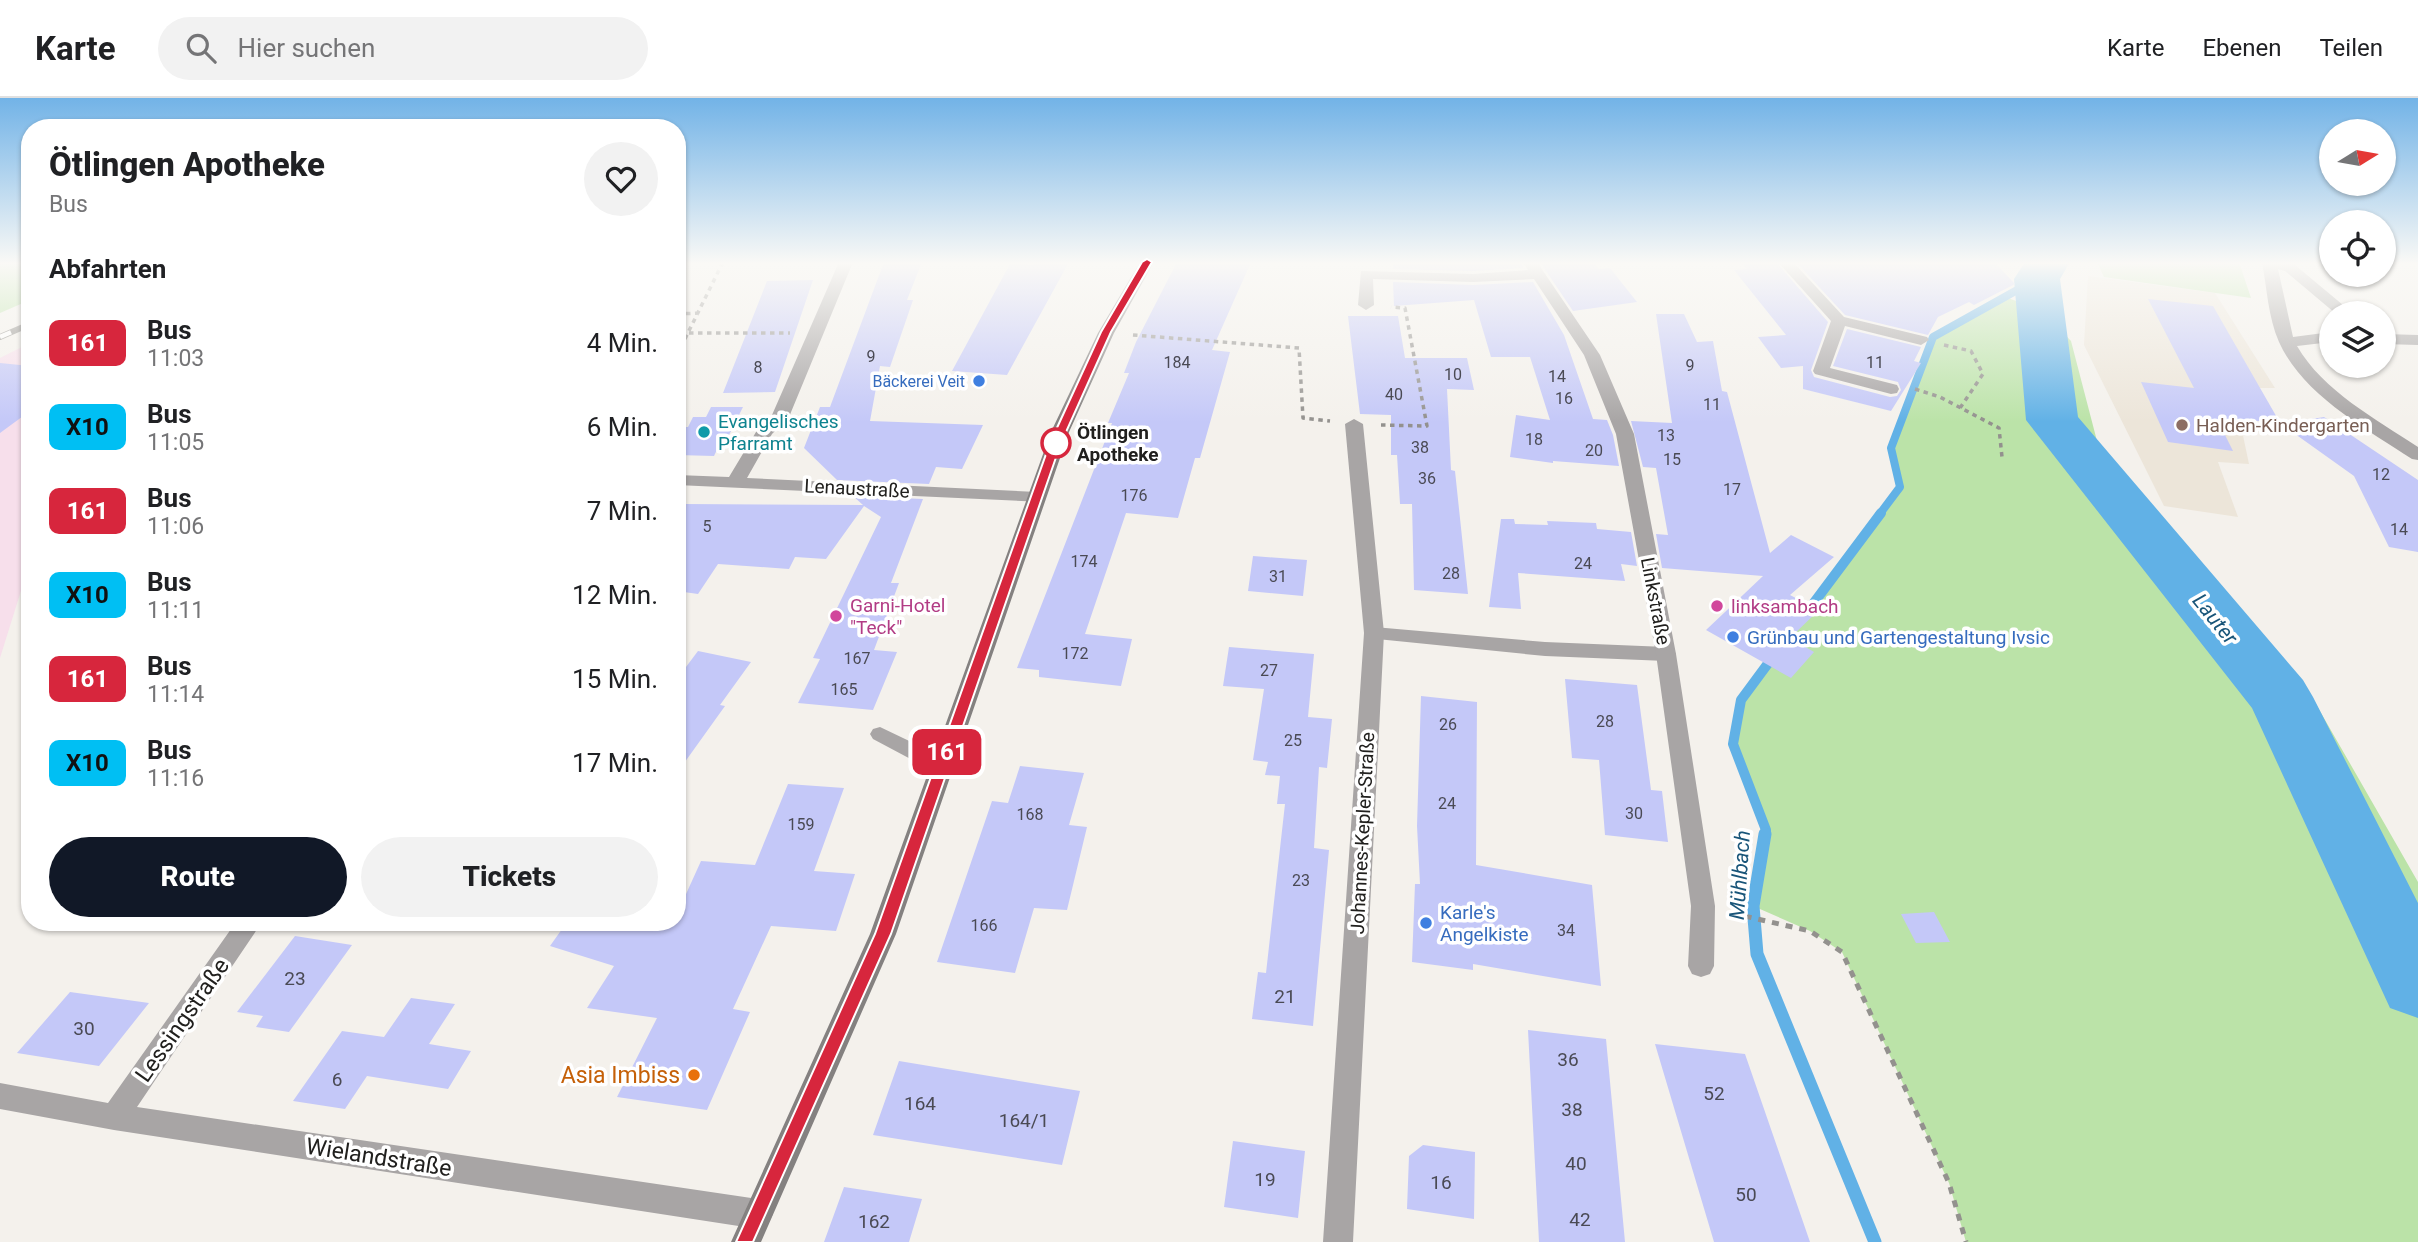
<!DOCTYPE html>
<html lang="de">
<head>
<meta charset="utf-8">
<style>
  body { margin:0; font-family:Roboto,sans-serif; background:#f2f2f2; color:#202124; height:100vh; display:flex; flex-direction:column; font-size:26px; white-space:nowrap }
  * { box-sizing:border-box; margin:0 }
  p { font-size:23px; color:#757577 }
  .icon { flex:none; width:38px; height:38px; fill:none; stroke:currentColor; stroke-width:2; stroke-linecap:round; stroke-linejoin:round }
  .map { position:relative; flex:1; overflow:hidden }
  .sheet { position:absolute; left:21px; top:21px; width:665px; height:812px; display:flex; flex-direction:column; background:#fff; border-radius:28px; box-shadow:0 2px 5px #0004 }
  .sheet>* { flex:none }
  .badge { padding:0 14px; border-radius:10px; font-size:24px; line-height:46px }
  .needle { width:46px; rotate:79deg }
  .buttons { position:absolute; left:2319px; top:21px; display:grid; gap:14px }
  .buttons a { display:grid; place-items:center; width:77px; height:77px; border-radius:50%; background:#fff; box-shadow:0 2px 5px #0004; font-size:35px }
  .map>.badge { position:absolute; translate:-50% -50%; box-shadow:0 0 0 4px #fff }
  h2 { padding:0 28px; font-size:26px; line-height:63px }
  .round { display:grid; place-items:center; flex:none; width:74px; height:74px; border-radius:37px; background:#f2f2f2 }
  .overview { display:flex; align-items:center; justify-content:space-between; height:119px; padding:0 28px }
  h1 { font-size:33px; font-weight:800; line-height:52px }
  .cta { display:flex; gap:14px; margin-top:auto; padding:14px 28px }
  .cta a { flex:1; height:80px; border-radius:42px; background:#111827; color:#fff; font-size:28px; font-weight:800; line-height:80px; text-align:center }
  .cta a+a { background:#f2f2f2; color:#202124 }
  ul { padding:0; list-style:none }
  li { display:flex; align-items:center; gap:21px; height:84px; padding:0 28px }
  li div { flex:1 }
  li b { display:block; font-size:26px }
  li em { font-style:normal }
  li .badge { min-width:77px; font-weight:700; text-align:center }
  header { display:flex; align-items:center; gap:42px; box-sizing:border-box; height:98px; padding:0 35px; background:#fff; border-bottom:2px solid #e0e0e0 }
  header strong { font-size:33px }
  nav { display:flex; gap:38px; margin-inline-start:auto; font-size:24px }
  .search { width:490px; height:63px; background:#f2f2f2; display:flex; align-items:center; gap:18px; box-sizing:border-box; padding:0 24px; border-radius:38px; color:#757577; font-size:26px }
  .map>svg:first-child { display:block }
  .built { fill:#ece5d9 }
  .industrial { fill:#f7dfeb }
  .green { fill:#bbe3a8 }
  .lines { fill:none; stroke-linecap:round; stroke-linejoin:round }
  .stream-far2 { stroke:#61b1e6; stroke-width:8 }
  .stream-far1 { stroke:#61b1e6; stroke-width:10 }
  .stream { stroke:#61b1e6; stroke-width:13 }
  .river { fill:#61b1e6; fill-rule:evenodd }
  .building { fill:#c4c8f8 }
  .path-far1 { stroke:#93918e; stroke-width:3.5; stroke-dasharray:4.5 4.5; stroke-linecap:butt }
  .path { stroke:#93918e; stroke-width:5; stroke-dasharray:7 7; stroke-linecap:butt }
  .lane { fill:#a8a5a5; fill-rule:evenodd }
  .street { fill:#a8a5a5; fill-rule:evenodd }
  .secondary { fill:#848180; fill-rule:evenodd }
  .rail-casing { stroke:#93918d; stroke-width:6 }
  .rail { stroke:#fff; stroke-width:4.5; stroke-dasharray:12; stroke-linecap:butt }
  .line { fill:#d7263d; stroke:#fff; stroke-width:2 }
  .shop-dot { fill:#3f7fe0; stroke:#fff; stroke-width:2.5 }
  .education-dot { fill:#8d6e63; stroke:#fff; stroke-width:2.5 }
  .culture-dot { fill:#0f9aa8; stroke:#fff; stroke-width:2.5 }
  .stop-dot { fill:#fff; stroke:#d7263d; stroke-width:3.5 }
  .hotel-dot { fill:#d1479c; stroke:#fff; stroke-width:2.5 }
  .food-dot { fill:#e8710a; stroke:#fff; stroke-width:2.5 }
  .labels { text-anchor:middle; stroke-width:7; stroke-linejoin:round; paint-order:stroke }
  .number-label { font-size:16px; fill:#4a4a54 }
  .far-shop-label { font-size:16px; fill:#366cbe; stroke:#fff; text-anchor:end }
  .culture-label { font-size:19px; fill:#0d838f; stroke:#fff; text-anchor:start }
  .education-label { font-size:19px; fill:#785e54; stroke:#fff; text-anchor:start }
  .stop-label { font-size:19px; font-weight:bold; fill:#21201e; stroke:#fff; text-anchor:start }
  .street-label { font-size:19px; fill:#21201e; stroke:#fff }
  .hotel-label { font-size:19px; fill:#b23c85; stroke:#fff; text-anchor:start }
  .shop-label { font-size:19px; fill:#366cbe; stroke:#fff; text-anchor:start }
  .near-number-label { font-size:19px; fill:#4a4a54 }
  .water-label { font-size:21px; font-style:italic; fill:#195579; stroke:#fff }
  .near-street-label { font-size:23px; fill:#21201e; stroke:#fff }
  .near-food-label { font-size:23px; fill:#c56008; stroke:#fff; text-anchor:end }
</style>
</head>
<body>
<header>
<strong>Karte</strong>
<div class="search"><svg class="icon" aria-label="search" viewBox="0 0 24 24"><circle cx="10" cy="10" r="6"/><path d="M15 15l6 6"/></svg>Hier suchen</div>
<nav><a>Karte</a><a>Ebenen</a><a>Teilen</a></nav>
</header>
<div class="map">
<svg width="2418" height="1144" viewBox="0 0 2418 1144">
  <rect width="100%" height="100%" fill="#f4f1ec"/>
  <path class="built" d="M 2088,178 L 2215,195 L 2275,290 L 2233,290 L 2249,366 L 2218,364 L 2238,419 L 2164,408 L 2084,247 Z"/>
  <path class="industrial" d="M 30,245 L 30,464 L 0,560 L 0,260 Z"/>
  <path class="green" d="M 0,164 L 30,164 L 30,202 L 0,215 Z
    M 2097,164 L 2239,164 L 2251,200 L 2104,179 Z
    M 2027,197 L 2071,243 L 2097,343 L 2173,444 L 2313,601 L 2418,784 L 2418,1144 L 1966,1144 L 1949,1085 L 1842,854 L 1810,833 L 1753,808 L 1766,732 L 1733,646 L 1741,602 L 1899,389 L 1891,350 L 1933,239 L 2005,199 L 2019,204 Z"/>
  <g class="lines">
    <path class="stream-far2" d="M 1879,417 L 1900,389 L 1891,350 L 1933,239 L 2037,181"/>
    <path class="stream-far1" d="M 1804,518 L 1881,415
      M 1765,737 L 1766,732 L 1733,646 L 1741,602 L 1775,556"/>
    <path class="stream" d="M 1765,736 L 1753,808 L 1757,856 L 1875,1144"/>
    <path class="river" d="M 2025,164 L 2070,164 L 2060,181 L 2078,319 L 2303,582 L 2313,599 L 2418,805 L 2418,920 L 2390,910 L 2252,610 L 2026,322 L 2014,181 Z"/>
  </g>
  <path class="building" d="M 884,164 L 922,164 L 907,202 L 913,202 L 890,269 L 880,268 L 870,323 L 983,327 L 962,371 L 936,369 L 929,386 L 837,382 L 804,350 L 820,309 L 830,309 Z
    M 1035,164 L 1069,164 L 1007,277 L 952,273 L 1010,166 L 1034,167 Z
    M 1177,164 L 1251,164 L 1212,252 L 1230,254 L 1200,360 L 1195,360 L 1178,420 L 1126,415 L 1085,536 L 1132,541 L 1121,588 L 1039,579 L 1039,572 L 1017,570 L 1112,325 L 1108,325 L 1129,275 L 1124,275 L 1136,244 Z
    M 1393,164 L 1520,164 L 1523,170 L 1473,173 L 1393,171 Z
    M 1540,164 L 1592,164 L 1599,171 L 1610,170 L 1637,204 L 1573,213 Z
    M 1741,164 L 1776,164 L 1828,224 L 1811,272 L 1814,279 L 1890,299 L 1897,298 L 1901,292 L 1898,284 L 1833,268 L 1847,231 L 1921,249 L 1914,263 L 1921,265 L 1891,313 L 1803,291 L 1803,268 L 1781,270 L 1758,239 L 1786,237 L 1734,172 L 1747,171 Z
    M 1796,164 L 1994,164 L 2015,186 L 1974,207 L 1969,204 L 1938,219 L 1928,237 L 1845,217 Z
    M 813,182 L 775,294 L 723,295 L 767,183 Z
    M 1393,184 L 1473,187 L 1533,184 L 1564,237 L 1593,321 L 1607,322 L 1613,337 L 1619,368 L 1553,363 L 1553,365 L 1510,359 L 1516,317 L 1550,322 L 1530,259 L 1491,259 L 1474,202 L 1394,208 Z
    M 2148,201 L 2213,208 L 2279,323 L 2218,323 L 2233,353 L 2168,344 L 2141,284 L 2194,290 Z
    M 1656,216 L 1684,216 L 1697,244 L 1713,243 L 1722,293 L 1727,294 L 1770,455 L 1791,437 L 1834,459 L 1790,497 L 1819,512 L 1790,540 L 1814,554 L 1791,580 L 1706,532 L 1763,478 L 1662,470 L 1656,436 L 1668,437 L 1656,370 L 1643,369 L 1631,323 L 1672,325 Z
    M 1348,218 L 1398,218 L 1405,260 L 1467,260 L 1474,292 L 1447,291 L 1451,372 L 1455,373 L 1468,496 L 1414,492 L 1412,406 L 1400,406 L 1397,357 L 1391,357 L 1391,317 L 1360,316 Z
    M 0,265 L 30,268 L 30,313 L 0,335 Z
    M 711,309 L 743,309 L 728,339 L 723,339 L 714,358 L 677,357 L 677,329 L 688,329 L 693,319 L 706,319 Z
    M 2324,319 L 2418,382 L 2418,454 L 2389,449 L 2354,378 L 2281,326 Z
    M 853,398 L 923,401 L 891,485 L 899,485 L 874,552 L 897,554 L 873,612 L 798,605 L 820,561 L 813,560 L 881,419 L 864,408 L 826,461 L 795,459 L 789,471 L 718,466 L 698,496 L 677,493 L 677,417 L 683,406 L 863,407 Z
    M 1501,421 L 1514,421 L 1515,426 L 1548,427 L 1547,423 L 1596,425 L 1597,431 L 1631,434 L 1637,468 L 1621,466 L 1625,483 L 1518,475 L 1521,511 L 1489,509 Z
    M 1253,458 L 1307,462 L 1303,498 L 1248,493 Z
    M 1229,549 L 1314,556 L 1308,619 L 1332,621 L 1327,670 L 1319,669 L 1314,750 L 1329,752 L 1313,928 L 1252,921 L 1258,874 L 1266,875 L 1285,706 L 1277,706 L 1280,678 L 1265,677 L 1268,664 L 1253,662 L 1264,591 L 1223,588 Z
    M 698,553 L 751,564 L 720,607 L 725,608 L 677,675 L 677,581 Z
    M 1565,581 L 1637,587 L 1651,692 L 1662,693 L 1668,744 L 1605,737 L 1599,662 L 1572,660 Z
    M 1421,598 L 1477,604 L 1476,767 L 1592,787 L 1601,888 L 1473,866 L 1473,872 L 1412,864 L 1415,786 L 1420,786 L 1417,728 Z
    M 1020,668 L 1084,675 L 1069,727 L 1087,729 L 1067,812 L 1034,810 L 1015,875 L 937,864 L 992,703 L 1008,705 Z
    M 788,686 L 844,690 L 814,773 L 855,776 L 836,833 L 771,828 L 733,911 L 750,914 L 707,1012 L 617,999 L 657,920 L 587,910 L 614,868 L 550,848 L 567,824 L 677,824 L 677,816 L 701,763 L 755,767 Z
    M 1934,814 L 1950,844 L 1916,845 L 1901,816 Z
    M 295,838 L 352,847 L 289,934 L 256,929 L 263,918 L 237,914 Z
    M 70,894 L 149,905 L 99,968 L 17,955 Z
    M 411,900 L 455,906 L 429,946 L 471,953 L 448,991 L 367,978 L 345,1011 L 293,1003 L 342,933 L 384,939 Z
    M 1528,932 L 1606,941 L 1625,1144 L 1539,1144 Z
    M 1655,946 L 1745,956 L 1810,1144 L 1714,1144 Z
    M 899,963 L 1080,993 L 1062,1067 L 873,1037 Z
    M 1233,1043 L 1305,1053 L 1298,1120 L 1224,1109 Z
    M 1423,1047 L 1475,1054 L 1474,1121 L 1407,1111 L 1409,1058 Z
    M 844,1089 L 922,1101 L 909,1144 L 824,1144 Z"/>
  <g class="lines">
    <path class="path-far1" d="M 677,216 L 699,215
      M 689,235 L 790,235
      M 1133,237 L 1299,250 L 1303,320 L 1330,323
      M 1944,247 L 1971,253 L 1983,276 L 1960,310
      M 677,257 L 723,164
      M 1915,291 L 1940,299 L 1999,330 L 2002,359
      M 1381,327 L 1427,328 L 1405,210 L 1391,209"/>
    <path class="path" d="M 1731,815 L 1810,833 L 1842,854 L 1949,1085 L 1966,1144"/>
    <path class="lane" d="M 1374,529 L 1545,544 L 1666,549 L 1673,551 L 1676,556 L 1673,561 L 1666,563 L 1545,558 L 1367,540 L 1365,535 L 1367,530 Z
      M 880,629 L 949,662 L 952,668 L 949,674 L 942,676 L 935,674 L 873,641 L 870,636 L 873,631 Z"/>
    <path class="street" d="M 839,164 L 853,164 L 789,319 L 772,336 L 747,380 L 1037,394 L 1043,396 L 1046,400 L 1043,404 L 677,387 L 677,377 L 729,379 L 759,329 L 772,317 Z
      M 1523,164 L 1537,164 L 1600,257 L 1634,336 L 1676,556 L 1715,808 L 1714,868 L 1710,876 L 1701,879 L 1692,876 L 1688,868 L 1691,808 L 1656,556 L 1616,336 L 1584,257 L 1534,181 L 1473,184 L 1373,181 L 1374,207 L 1366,212 L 1358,207 L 1361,173 L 1473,176 L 1528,172 Z
      M 1778,164 L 1793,164 L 1844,219 L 1927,239 L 1929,242 L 1921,247 L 1845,228 L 1830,270 L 1897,287 L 1899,291 L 1897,295 L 1891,296 L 1815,276 L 1813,273 L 1831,223 Z
      M 2262,164 L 2286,164 L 2295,167 L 2349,212 L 2352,215 L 2335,215 L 2285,173 L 2278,171 L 2293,239 L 2331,234 L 2331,244 L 2297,248 C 2323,293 2376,321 2418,349 L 2418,362 L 2412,361 C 2365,330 2303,297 2279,244 C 2268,219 2267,190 2262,164 Z
      M 2384,236 L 2418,237 L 2418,247 L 2384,246 Z
      M 1354,321 L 1363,326 L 1384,535 L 1353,1144 L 1323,1144 L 1364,535 L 1345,326 Z
      M 236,824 L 262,824 L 137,1009 L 758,1101 L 768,1106 L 773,1116 L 768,1126 L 758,1131 L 114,1032 L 0,1011 L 0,985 L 108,1005 Z"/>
    <path class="secondary" d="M 1140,164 L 1154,164 L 1114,235 L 1069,334 L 896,836 L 761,1144 L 731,1144 L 870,836 L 1051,334 L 1098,235 Z"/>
    <g class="rail-casing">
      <path id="rail" d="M 0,239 L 30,226"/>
    </g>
    <use href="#rail" class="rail"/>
  </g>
  <linearGradient id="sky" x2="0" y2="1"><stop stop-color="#72b3e7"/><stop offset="0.51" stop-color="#faf9f6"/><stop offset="1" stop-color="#faf9f6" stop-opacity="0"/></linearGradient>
  <rect width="2418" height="324" fill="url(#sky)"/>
  <path class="line" d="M 1147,161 L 1152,164 L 1111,234 L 1061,345 L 891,836 L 753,1144 L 736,1144 L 875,836 L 1050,345 L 1101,234 L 1142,164 Z"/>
  <g class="shop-dot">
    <circle cx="979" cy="283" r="7"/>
    <circle cx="1733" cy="539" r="7"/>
    <circle cx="1426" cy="825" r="7"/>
  </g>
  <circle class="education-dot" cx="2182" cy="327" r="7"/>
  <circle class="culture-dot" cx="704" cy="334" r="7"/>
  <circle class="stop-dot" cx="1056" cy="345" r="14"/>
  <g class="hotel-dot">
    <circle cx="1717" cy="508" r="7"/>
    <circle cx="836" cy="518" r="7"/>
  </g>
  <circle class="food-dot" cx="694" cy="977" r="7"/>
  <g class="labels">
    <g class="number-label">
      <text x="871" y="264">9</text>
      <text x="1177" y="270">184</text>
      <text x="1875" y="270">11</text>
      <text x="1690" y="273">9</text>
      <text x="758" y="275">8</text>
      <text x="1453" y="282">10</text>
      <text x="1557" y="284">14</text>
      <text x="1394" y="302">40</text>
      <text x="1564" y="306">16</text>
      <text x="1712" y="312">11</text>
      <text x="1666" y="343">13</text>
      <text x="1534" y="347">18</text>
      <text x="1420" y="355">38</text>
      <text x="1594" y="358">20</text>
      <text x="1672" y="367">15</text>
      <text x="2381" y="382">12</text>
      <text x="1427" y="386">36</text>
      <text x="1732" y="397">17</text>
      <text x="1134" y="403">176</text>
      <text x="707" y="434">5</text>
      <text x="2399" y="437">14</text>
      <text x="1084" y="469">174</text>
      <text x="1583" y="471">24</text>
      <text x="1451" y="481">28</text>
      <text x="1278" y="484">31</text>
      <text x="1075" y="561">172</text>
      <text x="857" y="566">167</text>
      <text x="1269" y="578">27</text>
      <text x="844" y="597">165</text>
      <text x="1605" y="629">28</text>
      <text x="1448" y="632">26</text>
      <text x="1293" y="648">25</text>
      <text x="1447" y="711">24</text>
      <text x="1634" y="721">30</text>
      <text x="1030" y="722">168</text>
      <text x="801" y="732">159</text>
      <text x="1301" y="788">23</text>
      <text x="984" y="833">166</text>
      <text x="1566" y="838">34</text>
    </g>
    <g class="far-shop-label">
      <text x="965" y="289">Bäckerei Veit</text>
    </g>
    <g class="culture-label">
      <text x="718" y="330">Evangelisches<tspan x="718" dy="22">Pfarramt</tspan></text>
    </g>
    <g class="education-label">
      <text x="2196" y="334">Halden-Kindergarten</text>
    </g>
    <g class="stop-label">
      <text x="1077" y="341">Ötlingen<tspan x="1077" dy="22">Apotheke</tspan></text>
    </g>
    <g class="street-label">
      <text transform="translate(857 390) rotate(3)" y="7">Lenaustraße</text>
      <text transform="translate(1656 503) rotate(79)" y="7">Linkstraße</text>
      <text transform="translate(1362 735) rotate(-87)" y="7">Johannes-Kepler-Straße</text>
    </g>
    <g class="hotel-label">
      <text x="850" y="514">Garni-Hotel<tspan x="850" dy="22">"Teck"</tspan></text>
      <text x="1731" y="515">linksambach</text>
    </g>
    <g class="shop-label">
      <text x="1747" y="546">Grünbau und Gartengestaltung Ivsic</text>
      <text x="1440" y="821">Karle's<tspan x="1440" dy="22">Angelkiste</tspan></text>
    </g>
    <g class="near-number-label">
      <text x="295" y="887">23</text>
      <text x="1285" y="905">21</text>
      <text x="84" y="937">30</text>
      <text x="1568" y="968">36</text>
      <text x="337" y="988">6</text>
      <text x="1714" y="1002">52</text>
      <text x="920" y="1012">164</text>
      <text x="1572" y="1018">38</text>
      <text x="1024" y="1029">164/1</text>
      <text x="1576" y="1072">40</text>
      <text x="1265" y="1088">19</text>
      <text x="1441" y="1091">16</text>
      <text x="1746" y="1103">50</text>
      <text x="1580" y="1128">42</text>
      <text x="874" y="1130">162</text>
    </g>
    <g class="water-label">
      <text transform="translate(2215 521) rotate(51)" y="7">Lauter</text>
      <text transform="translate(1740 777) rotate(-86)" y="7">Mühlbach</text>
    </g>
    <g class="near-street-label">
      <text transform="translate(182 922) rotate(-55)" y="8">Lessingstraße</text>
      <text transform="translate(379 1059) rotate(9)" y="8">Wielandstraße</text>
    </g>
    <g class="near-food-label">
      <text x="680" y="985">Asia Imbiss</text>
    </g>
  </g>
</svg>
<div class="buttons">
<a><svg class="needle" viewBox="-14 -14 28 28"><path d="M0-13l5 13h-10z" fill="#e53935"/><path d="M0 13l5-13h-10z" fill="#757577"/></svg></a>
<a><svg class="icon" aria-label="locate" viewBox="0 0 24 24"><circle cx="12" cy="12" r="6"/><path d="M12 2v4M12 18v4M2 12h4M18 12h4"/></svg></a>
<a><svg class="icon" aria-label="layers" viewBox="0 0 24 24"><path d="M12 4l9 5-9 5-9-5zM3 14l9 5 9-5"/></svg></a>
</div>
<b class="badge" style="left:947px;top:654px;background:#d7263d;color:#fff">161</b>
<section class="sheet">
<div class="overview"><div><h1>Ötlingen Apotheke</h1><p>Bus</p></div><a class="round"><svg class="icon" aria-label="heart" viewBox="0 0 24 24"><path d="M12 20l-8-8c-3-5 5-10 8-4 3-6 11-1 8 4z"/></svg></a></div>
<h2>Abfahrten</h2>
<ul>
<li><span class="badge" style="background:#d7263d;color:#fff">161</span><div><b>Bus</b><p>11:03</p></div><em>4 Min.</em></li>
<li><span class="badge" style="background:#00bff3;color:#111">X10</span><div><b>Bus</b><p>11:05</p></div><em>6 Min.</em></li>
<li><span class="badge" style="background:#d7263d;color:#fff">161</span><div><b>Bus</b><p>11:06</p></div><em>7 Min.</em></li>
<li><span class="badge" style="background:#00bff3;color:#111">X10</span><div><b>Bus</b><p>11:11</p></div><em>12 Min.</em></li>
<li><span class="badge" style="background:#d7263d;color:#fff">161</span><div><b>Bus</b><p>11:14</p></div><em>15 Min.</em></li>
<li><span class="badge" style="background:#00bff3;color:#111">X10</span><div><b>Bus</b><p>11:16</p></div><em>17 Min.</em></li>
</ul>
<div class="cta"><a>Route</a><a>Tickets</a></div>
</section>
</div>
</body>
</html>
